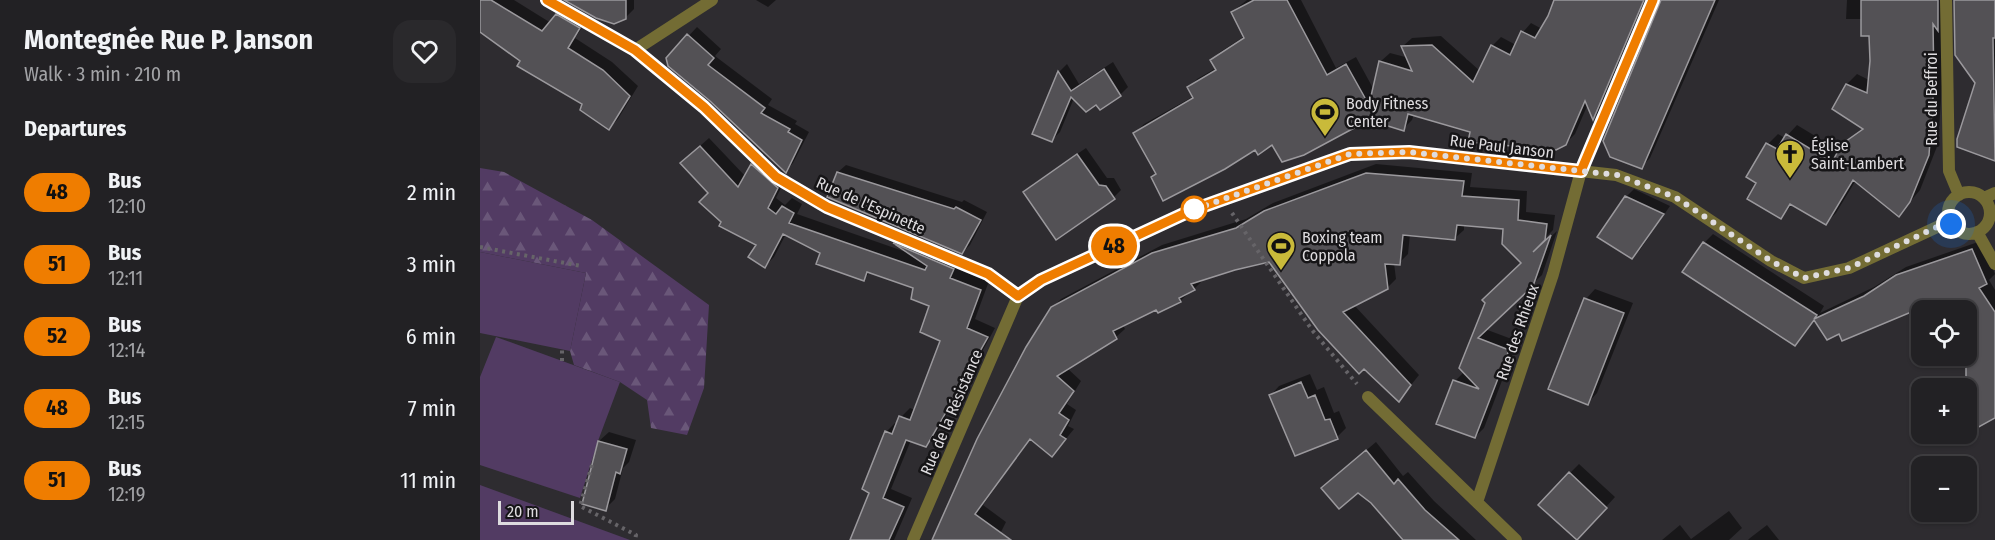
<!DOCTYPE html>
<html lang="en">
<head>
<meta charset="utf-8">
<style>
  body { margin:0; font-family:"Fira Sans Condensed",sans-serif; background:#2a292c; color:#f1f3f6; height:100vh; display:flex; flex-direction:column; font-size:22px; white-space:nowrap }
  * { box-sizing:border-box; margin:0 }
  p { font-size:20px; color:#a2a3a6 }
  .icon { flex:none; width:33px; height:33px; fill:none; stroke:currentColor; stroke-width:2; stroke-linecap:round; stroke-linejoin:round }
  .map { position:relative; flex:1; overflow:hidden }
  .sheet { display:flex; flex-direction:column; background:#222124; width:480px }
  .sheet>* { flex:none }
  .badge { padding:0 12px; border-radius:20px; font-size:21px; line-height:39px }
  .tools { position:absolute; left:1431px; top:300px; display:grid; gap:12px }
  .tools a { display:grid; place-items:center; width:66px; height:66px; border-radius:12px; background:#222124; box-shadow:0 2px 4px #0004,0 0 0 2px #3f3e41; font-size:30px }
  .scale { position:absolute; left:18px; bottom:15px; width:76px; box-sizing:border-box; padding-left:6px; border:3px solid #dedcdf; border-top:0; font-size:16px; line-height:21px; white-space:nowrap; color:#dedcdf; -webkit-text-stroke:4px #161517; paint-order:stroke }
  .you { position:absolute; width:30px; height:30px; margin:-15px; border:4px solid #fff; border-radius:50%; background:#1a73e8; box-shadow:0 0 0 9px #1a73e833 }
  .map>.badge { position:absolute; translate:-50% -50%; box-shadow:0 0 0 3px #fff }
  h2 { padding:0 24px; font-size:22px; line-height:54px }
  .round { display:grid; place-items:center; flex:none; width:63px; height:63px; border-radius:18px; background:#2a292c }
  .head { display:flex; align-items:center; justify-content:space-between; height:102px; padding:0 24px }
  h1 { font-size:28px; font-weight:700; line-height:45px }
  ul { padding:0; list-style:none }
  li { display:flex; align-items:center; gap:18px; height:72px; padding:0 24px }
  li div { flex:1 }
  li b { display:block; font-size:22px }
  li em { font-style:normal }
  li .badge { min-width:66px; font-weight:700; text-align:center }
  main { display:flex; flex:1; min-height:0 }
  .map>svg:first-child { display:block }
  .forest { fill:url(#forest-firs) }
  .green { fill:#523b63 }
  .shadow { fill:#0007 }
  .building { fill:#535155; stroke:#9b999d; stroke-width:1.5 }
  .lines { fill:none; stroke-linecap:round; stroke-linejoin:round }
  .path { stroke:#666468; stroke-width:4; stroke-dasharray:3 4.5; stroke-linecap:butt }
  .street { stroke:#736c34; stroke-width:12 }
  .line-casing { stroke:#fff; stroke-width:14 }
  .line { stroke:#ef7d00; stroke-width:9 }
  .walk { stroke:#dedcdf; stroke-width:6; stroke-dasharray:0 10.8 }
  .stop-dot { fill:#fff; stroke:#ef7d00; stroke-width:3 }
  .labels { text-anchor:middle; stroke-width:5; stroke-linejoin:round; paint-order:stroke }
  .street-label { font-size:16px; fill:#dedcdf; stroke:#161517 }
  .poi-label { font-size:16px; fill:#dedcdf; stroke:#161517; text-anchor:start }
</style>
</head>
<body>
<main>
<section class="sheet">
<div class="head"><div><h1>Montegnée Rue P. Janson</h1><p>Walk · 3 min · 210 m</p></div><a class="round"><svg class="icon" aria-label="heart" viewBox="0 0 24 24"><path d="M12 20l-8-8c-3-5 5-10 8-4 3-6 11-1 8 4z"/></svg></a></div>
<h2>Departures</h2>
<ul>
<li><span class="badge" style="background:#ef7d00;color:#111">48</span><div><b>Bus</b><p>12:10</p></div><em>2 min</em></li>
<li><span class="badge" style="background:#ef7d00;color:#111">51</span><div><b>Bus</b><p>12:11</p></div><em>3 min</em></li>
<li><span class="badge" style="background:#ef7d00;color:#111">52</span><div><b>Bus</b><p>12:14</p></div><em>6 min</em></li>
<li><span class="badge" style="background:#ef7d00;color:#111">48</span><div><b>Bus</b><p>12:15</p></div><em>7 min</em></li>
<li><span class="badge" style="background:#ef7d00;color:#111">51</span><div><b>Bus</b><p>12:19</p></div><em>11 min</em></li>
</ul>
</section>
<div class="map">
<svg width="1515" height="540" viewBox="0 0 1515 540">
  <defs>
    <pattern id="forest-firs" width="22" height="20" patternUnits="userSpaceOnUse" patternTransform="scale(1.5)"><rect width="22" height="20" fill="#523b63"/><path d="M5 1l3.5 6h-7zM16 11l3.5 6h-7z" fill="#6a5779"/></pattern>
  </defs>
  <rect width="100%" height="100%" fill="#2e2c30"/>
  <path class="forest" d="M 0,168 L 24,172 L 112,220 L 229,305 L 224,388 L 207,435 L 171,428 L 167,400 L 140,382 L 94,365 L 90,351 L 106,273 L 0,252 Z"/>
  <path class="green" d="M 0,252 L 106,273 L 90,351 L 0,333 Z
    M 16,337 L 140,382 L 118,441 L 100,498 L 0,465 L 0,377 Z
    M 0,485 L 150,540 L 0,540 Z"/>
  <path class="shadow" d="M 0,0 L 34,0 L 71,23 L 86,7 L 108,19 L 95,38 L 132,62 L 158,86 L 138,119 L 129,128 L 104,104 L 0,31 Z
    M 87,0 L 154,0 L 154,9 L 145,18 Z
    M 276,0 L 296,0 L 288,7 Z
    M 767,0 L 821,0 L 856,68 L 876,57 L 894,90 L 901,61 L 910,53 L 929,58 L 923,46 L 932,38 L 961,36 L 1000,71 L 1012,46 L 1021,37 L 1036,45 L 1043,32 L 1051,23 L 1062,29 L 1079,0 L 1168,0 L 1122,110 L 1114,118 L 1108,104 L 1095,134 L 1085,144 L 992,131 L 934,114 L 932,120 L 923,129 L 892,119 L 678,173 L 655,133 L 664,124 L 714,96 L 709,88 L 717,79 L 736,68 L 732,61 L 740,52 L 765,36 L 752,12 Z
    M 1182,0 L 1239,0 L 1170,158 L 1161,167 Z
    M 1367,0 L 1468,0 L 1458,144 L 1440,190 L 1419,215 L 1376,180 L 1356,213 L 1346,223 L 1313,204 L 1301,217 L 1278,182 L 1288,144 L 1298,134 L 1305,138 L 1317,125 L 1360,151 L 1363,145 L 1384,127 L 1367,84 L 1377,74 L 1389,80 L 1391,35 L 1383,19 L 1366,19 Z
    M 1476,0 L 1515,0 L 1515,159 L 1478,146 L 1497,83 Z
    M 217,27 L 241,49 L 235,56 L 292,99 L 288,105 L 317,121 L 315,124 L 329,132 L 313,163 L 306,171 L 188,58 Z
    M 633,62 L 648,87 L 640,95 L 616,102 L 594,98 L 580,132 L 572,140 L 554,133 L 579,72 L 587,64 L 599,84 Z
    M 229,138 L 266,177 L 272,165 L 280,156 L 306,178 L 296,198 L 305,205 L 312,198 L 322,204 L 317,214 L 426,252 L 415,243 L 423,235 L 482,260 L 477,269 L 509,281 L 495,319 L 515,328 L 491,372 L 483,379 L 471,407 L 455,436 L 446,445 L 431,440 L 411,489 L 432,498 L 414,540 L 372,540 L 391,492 L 406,432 L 415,423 L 418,424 L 421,417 L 430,408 L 435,410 L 462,340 L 451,305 L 435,287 L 391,271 L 383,280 L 341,252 L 306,234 L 294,257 L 285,266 L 278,244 L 243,221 L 211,154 Z
    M 606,148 L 627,178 L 634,178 L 641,190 L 634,197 L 545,192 L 553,184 Z
    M 896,164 L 992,173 L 990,187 L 1047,191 L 1046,212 L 1075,215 L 1073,230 L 1063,240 L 1065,242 L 1077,231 L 1062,275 L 1005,329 L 1037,341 L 1004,428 L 995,437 L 975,381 L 984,372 L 980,367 L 1043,263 L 1024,228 L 984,225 L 984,230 L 975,238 L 930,234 L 928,254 L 919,263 L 914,263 L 916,279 L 907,288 L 874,305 L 939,375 L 919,400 L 789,260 L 722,279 L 723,280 L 714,289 L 700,301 L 676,308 L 643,325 L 645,329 L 636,337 L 587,368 L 601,381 L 587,404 L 596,410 L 588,426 L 594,429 L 580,446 L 551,438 L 503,505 L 526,522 L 517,540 L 455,540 L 572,308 L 581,299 L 682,245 L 766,219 L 793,203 Z
    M 366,165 L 482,202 L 484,200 L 507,212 L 490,245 L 482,253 L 349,197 L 358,172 Z
    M 1154,189 L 1190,206 L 1160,250 L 1152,257 L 1146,197 Z
    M 1233,234 L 1344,306 L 1340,313 L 1394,287 L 1426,267 L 1501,241 L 1515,274 L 1509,280 L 1515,290 L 1515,326 L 1486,310 L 1477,310 L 1474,303 L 1459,310 L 1442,310 L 1442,320 L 1437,322 L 1433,310 L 1359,332 L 1335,319 L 1315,344 L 1224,243 Z
    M 1115,289 L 1153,303 L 1117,393 L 1108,403 L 1106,299 Z
    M 1515,363 L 1515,416 L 1486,388 L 1472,388 Z
    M 830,374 L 837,390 L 844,387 L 854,413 L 859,411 L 866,428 L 857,437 L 791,395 L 799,386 Z
    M 129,432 L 156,440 L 149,462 L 143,468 L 135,499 L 125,509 L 104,503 L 119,441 Z
    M 896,442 L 923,476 L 928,472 L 954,501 L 996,540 L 926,540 L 892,502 L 878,491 L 852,479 Z
    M 1099,464 L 1135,497 L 1106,529 L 1090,473 Z
    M 1249,511 L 1262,528 L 1249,540 L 1182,540 L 1200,525 L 1211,539 Z
    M 1287,525 L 1299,540 L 1268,540 L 1270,538 Z"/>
  <path class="building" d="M 0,0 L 11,0 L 62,31 L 76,14 L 100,28 L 88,48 L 123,70 L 150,96 L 129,130 L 100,110 L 102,104 L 37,66 L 40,61 L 0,32 Z
    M 84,0 L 146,0 L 146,19 L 134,24 L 116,18 Z
    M 774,0 L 807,0 L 847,75 L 866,64 L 889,105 L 899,61 L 932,71 L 921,46 L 952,45 L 993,82 L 1011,45 L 1030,55 L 1041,31 L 1055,38 L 1068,16 L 1074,0 L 1164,0 L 1113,120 L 1105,101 L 1086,145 L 1076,150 L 988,142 L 990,132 L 928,114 L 924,131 L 892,121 L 876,127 L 824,155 L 802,162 L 792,145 L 778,155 L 775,150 L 745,169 L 683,201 L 671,177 L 676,174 L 653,133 L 713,98 L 707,87 L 736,70 L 730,60 L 764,38 L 751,12 Z
    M 1181,0 L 1235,0 L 1162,169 L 1130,157 L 1123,141 Z
    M 1381,0 L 1458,0 L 1458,31 L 1453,24 L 1454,84 L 1449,155 L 1430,202 L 1419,217 L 1373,180 L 1346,225 L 1310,204 L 1301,219 L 1267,199 L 1276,183 L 1266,177 L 1286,143 L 1297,149 L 1306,134 L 1352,162 L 1362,144 L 1383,129 L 1352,109 L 1366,84 L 1387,93 L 1390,61 L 1389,36 L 1381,36 Z
    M 1474,0 L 1515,0 L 1515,38 L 1513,38 L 1515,161 L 1477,147 L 1477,139 L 1495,83 L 1475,55 Z
    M 207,34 L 234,58 L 228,65 L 285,108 L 281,113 L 310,129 L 308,132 L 322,140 L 306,173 L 230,101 L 188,66 L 186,58 Z
    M 624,69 L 641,96 L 620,110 L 616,105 L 606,112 L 591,97 L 572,142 L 552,134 L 578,71 L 591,91 Z
    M 220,146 L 258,187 L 271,164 L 298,188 L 288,208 L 296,214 L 302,206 L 314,213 L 309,223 L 445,270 L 447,266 L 413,243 L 474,269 L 470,278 L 501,290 L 487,328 L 508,337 L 482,383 L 480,382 L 473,400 L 446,447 L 426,440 L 403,498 L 424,507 L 409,540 L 370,540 L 389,493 L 382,489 L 405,431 L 412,434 L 419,416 L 430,420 L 460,341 L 440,332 L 449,306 L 431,299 L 433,288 L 387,272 L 384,281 L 336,264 L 340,253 L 303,234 L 285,268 L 268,257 L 276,245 L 239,226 L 241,222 L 219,202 L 228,193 L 200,163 Z
    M 597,154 L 619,185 L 626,186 L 635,199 L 576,240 L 543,192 Z
    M 357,172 L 474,209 L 476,207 L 501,220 L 482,254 L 347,197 Z
    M 886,173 L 984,181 L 982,196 L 1039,200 L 1038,220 L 1067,224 L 1065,240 L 1053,252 L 1071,235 L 1053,286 L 998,338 L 1029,350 L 995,438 L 956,424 L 973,380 L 999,389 L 979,368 L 1005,303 L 1002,300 L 1041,263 L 1022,244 L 1023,229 L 977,225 L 975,240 L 923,235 L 920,265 L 905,264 L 908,289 L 863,312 L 931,385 L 919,402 L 884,369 L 879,374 L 838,330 L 789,262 L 755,270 L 711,284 L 715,290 L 699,298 L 701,302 L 678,313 L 676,310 L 633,331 L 637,339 L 577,376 L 594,391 L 579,413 L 589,420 L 580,435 L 586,439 L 572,457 L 550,439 L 495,514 L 531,540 L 452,540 L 497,439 L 546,347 L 571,307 L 672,253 L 756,228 L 784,211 Z
    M 1145,196 L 1184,214 L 1152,259 L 1117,237 Z
    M 1223,242 L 1337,315 L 1334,319 L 1384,296 L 1416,275 L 1492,249 L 1507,284 L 1499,288 L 1515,312 L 1515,418 L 1486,434 L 1486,310 L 1436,310 L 1362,341 L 1359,334 L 1347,340 L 1334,320 L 1315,346 L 1202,272 Z
    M 1104,298 L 1144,313 L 1108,405 L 1068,389 Z
    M 821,382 L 828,398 L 835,395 L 845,420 L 850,419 L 858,439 L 815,456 L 789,395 Z
    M 118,441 L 147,449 L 140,474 L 136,472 L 126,511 L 102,504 Z
    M 886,450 L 914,484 L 918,479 L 945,510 L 979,540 L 923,540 L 891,503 L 878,493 L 859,509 L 841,488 Z
    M 1089,472 L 1127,508 L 1097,540 L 1058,505 Z"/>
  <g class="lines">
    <path class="path" d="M 752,213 L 832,330 L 877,384
      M 0,247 L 101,266
      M 82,361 L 82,349
      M 112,465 L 100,506 L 156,535 L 155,540"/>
    <path class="street" d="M 67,0 L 155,50 L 224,107 L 296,177 L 347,207 L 508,274 L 538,296
      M 1466,0 L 1469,171 L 1479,195
      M 155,50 L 232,0
      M1468 213a21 21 0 1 1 42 0a21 21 0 1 1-42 0Z
      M 1504,198 L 1515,193
      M 1497,232 L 1515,264
      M 538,296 L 561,280 L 710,211 L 870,154 L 929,152 L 1136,175 L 1195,197 L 1291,261 L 1324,278 L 1369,268 L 1470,221
      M 888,397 L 1036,540
      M 997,502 L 1073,274 L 1101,171 L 1173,0
      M 433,540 L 538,296"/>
  </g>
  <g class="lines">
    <g class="line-casing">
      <path id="line" d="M 67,0 L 155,50 L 224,107 L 296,177 L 347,207 L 508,274 L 538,296 L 561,280 L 710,211 L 870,154 L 929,152 L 1101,171 L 1173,0"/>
    </g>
    <use href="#line" class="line"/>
    <path class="walk" d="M 714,209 L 710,211 L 870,154 L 929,152 L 1137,175 L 1195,197 L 1291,261 L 1324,278 L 1369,268 L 1470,221 L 1471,224"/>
  </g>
  <defs>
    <g id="stadium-pin" transform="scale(1.5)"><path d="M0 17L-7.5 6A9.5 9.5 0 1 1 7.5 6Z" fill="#c9ba3a" stroke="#161517"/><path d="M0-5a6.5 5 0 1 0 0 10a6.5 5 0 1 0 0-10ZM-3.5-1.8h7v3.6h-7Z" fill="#111"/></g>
    <g id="church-pin" transform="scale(1.5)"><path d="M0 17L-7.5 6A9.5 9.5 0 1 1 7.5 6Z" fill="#c9ba3a" stroke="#161517"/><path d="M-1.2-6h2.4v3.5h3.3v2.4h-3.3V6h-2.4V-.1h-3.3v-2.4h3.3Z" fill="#111"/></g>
  </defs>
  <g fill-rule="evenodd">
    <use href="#stadium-pin" x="845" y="112"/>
    <use href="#church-pin" x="1310" y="154"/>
    <use href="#stadium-pin" x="801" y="246"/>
  </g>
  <circle class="stop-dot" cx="714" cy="209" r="12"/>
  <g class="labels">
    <g class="street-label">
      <text transform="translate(1451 99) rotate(-90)" y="6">Rue du Beffroi</text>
      <text transform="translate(1022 146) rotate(7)" y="6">Rue Paul Janson</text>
      <text transform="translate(391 205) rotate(24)" y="6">Rue de l'Espinette</text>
      <text transform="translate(1037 332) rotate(-71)" y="6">Rue des Rhieux</text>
      <text transform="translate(471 412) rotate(-67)" y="6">Rue de la Résistance</text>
    </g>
    <g class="poi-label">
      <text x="866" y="109">Body Fitness<tspan x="866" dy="18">Center</tspan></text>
      <text x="1331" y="151">Église<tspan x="1331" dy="18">Saint-Lambert</tspan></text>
      <text x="822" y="243">Boxing team<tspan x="822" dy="18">Coppola</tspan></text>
    </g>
  </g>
</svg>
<div class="tools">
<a><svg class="icon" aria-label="locate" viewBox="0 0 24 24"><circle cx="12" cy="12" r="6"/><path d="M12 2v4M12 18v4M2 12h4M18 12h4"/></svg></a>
<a>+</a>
<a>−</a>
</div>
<div class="scale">20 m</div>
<div class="you" style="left:1471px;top:224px"></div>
<b class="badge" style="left:634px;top:246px;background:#ef7d00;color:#111">48</b>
</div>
</main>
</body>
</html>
